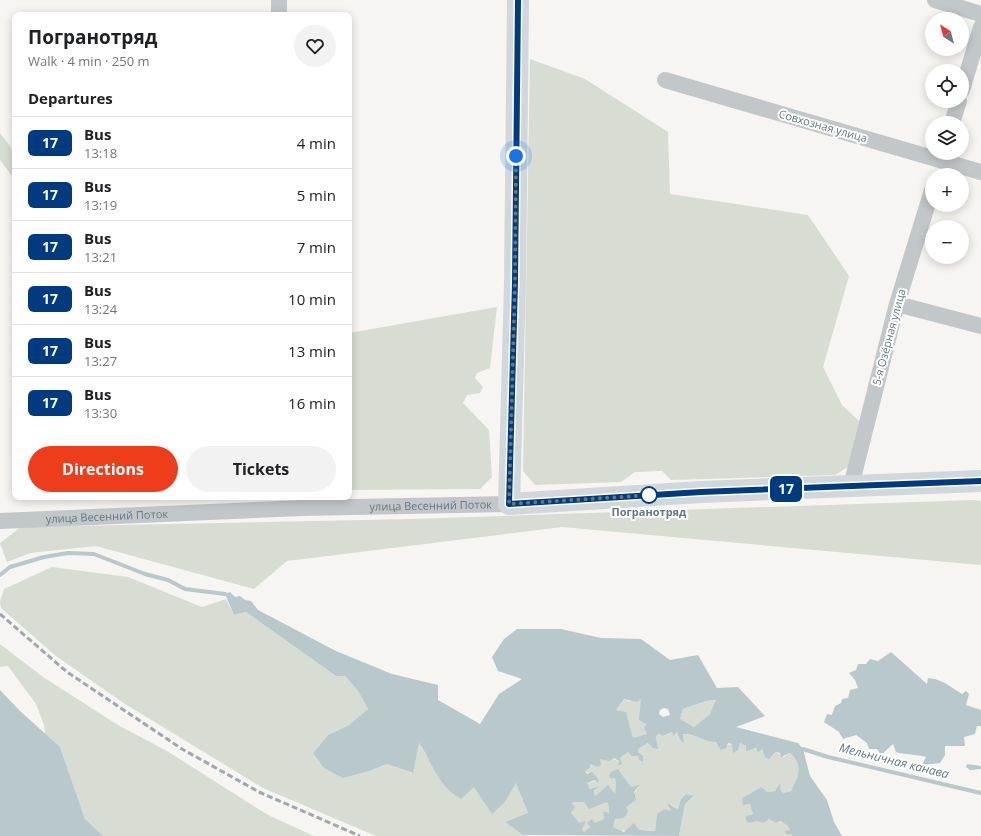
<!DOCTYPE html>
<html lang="en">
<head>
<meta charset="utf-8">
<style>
  body { margin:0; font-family:"Open Sans",sans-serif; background:#f2f2f2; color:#202124; height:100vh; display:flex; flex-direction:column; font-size:15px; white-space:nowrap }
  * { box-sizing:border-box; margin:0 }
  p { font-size:13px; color:#757577 }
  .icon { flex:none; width:22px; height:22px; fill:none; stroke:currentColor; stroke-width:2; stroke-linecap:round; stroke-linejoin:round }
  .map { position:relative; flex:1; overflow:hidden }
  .panel { position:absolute; left:12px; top:12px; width:340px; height:488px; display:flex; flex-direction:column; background:#fff; border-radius:8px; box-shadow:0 2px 10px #0003 }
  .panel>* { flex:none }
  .badge { padding:0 8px; border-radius:6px; font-size:14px; line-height:26px }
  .needle { width:26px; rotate:324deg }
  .controls { position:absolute; left:925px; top:12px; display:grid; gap:8px }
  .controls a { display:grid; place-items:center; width:44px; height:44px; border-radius:50%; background:#fff; box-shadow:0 2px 10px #0003; font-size:20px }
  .you { position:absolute; width:20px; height:20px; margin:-10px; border:3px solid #fff; border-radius:50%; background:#1a73e8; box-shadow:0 0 0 6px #1a73e833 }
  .map>.badge { position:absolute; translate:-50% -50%; box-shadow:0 0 0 2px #fff }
  h2 { padding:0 16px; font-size:15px; line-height:36px }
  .round { display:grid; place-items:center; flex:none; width:42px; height:42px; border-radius:21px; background:#f2f2f2 }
  .overview { display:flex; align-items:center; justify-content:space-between; height:68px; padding:0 16px }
  h1 { font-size:19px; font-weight:700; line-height:30px }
  .primary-button { display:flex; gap:8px; margin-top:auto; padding:8px 16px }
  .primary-button a { flex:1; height:46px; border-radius:24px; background:#ed3d1a; color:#fff; font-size:16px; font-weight:700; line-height:46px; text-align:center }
  .primary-button a+a { background:#f2f2f2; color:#202124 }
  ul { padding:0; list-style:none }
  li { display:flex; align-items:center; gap:12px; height:52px; padding:0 16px; border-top:1px solid #e0e0e0 }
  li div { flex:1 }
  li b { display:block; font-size:15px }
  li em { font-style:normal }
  li .badge { min-width:44px; font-weight:700; text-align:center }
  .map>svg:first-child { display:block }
  .green { fill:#d7ddd2 }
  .water { fill:#b9c8cb; fill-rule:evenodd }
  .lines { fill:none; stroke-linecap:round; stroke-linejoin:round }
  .stream { stroke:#b9c8cb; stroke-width:4 }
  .street { stroke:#c2c7c9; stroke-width:16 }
  .secondary { stroke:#d1d7da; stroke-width:22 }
  .rail { stroke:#a0a8ad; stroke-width:3; stroke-dasharray:6 3; stroke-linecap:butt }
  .line-casing { stroke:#fff; stroke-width:9 }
  .line { stroke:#003b80; stroke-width:6 }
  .walk { stroke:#637884; stroke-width:4; stroke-dasharray:0 7.2 }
  .stop-dot { fill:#fff; stroke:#003b80; stroke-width:2 }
  .labels { text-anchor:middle; stroke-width:4; stroke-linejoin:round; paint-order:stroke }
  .street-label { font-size:11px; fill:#637884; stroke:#fff }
  .stop-label { font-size:11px; font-weight:bold; fill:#637884; stroke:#fff }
  .water-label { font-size:12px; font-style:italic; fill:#5e7b81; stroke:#fff }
</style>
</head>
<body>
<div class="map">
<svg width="981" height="836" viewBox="0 0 981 836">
  <rect width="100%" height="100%" fill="#f6f5f1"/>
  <path class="green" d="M 530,59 L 585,79 L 668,132 L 670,194 L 808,215 L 849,276 L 823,367 L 842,405 L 859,421 L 848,467 L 835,475 L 671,480 L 662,471 L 635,472 L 621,482 L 535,485 L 523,471 Z
    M 0,133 L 15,153 L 15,180 L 0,160 Z
    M 497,307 L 490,368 L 477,373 L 475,378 L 483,387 L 480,393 L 467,395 L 463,403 L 489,430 L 492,477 L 480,489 L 349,490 L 349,333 Z
    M 974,500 L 981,501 L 981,565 L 562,527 L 287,561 L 254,589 L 96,546 L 30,553 L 7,562 L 0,543 L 21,527 L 410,519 Z
    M 52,567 L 128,577 L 202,607 L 226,599 L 234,615 L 246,612 L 336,676 L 345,676 L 358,691 L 368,709 L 349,725 L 328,735 L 313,753 L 372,770 L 387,764 L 412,773 L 418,742 L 428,758 L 474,787 L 505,802 L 516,782 L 528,813 L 505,822 L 523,835 L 528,836 L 376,836 L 263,788 L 125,704 L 56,656 L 1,608 L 0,602 L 4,589 Z
    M 0,644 L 43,677 L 118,725 L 167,751 L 268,815 L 314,836 L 102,836 L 85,819 L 60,747 L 45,734 L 44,725 L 36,704 L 8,666 L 0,667 Z
    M 624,699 L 629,701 L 641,699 L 647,734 L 633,739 L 626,713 L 616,710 Z
    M 717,700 L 710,714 L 694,727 L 680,719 L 683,709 L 706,701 Z
    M 677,731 L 680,740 L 684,742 L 683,734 C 696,733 704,743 716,742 L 720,746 L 733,744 L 733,752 L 740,743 L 753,749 L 762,749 L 765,757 L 773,756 L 776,752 L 784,757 L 790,753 C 804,766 798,777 791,791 L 784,793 L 781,791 L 780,784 L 775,791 L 768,792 L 761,787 L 742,798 L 752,806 L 753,814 L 756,821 L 764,823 L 769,819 L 787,824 L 790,831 L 785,831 L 792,834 L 791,836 L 679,836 L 685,804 L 694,797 L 686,794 L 681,799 L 678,809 L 671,804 L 672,812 L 657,814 L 655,831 C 640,828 626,835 612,827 L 615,818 L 619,818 L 640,784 L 631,787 L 618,770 L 611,779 L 615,778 L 616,784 L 615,794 L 595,796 L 594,792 L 598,786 L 589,789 L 587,783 L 599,780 L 585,771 L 590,768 L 590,764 C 600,758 612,754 621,764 L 620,758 L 628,752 L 644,759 L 638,752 L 639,748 L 648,743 L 657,741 L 656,736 L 661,734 L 663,736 L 672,732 L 673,735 Z
    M 575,802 L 607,802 L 609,806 L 609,813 L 603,811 L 604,819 L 595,824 L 592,819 L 590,827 L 584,832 L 571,813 L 575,807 L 572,803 Z"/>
  <path class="water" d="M 230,592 L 235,597 L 240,596 L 245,600 L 251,601 L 258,610 L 336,651 L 392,674 L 438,685 L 438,700 L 480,724 L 499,694 L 522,679 L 498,671 L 492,657 L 504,639 L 517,629 L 561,629 L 601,638 L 641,639 L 670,660 L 698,655 L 717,688 L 738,687 L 765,716 L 736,727 L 798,743 L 803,749 L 810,776 L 827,800 L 834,822 L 842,836 L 791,836 L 792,834 L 787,834 L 784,831 L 790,830 L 787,825 L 780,821 L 776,823 L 769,819 L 764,823 L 756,821 L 749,823 L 746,820 L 746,816 L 753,814 L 750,804 L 743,805 L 742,798 L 761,787 L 768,792 L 775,791 L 780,783 L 781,791 L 784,793 L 791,791 C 798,777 804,766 790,753 L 781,757 L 780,753 L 776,752 L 769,759 L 765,757 L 762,749 L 758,752 L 756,748 L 746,751 L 746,746 L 740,743 L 738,750 L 733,753 L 732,744 L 728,743 L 726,748 L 721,750 L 716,742 C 704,743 696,733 683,734 L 684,743 L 680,740 L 677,732 L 673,736 L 672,732 L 663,736 L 660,734 L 656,736 L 658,749 L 653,748 L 648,743 L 639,748 L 638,752 L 643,756 L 643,762 L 639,760 L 638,756 L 632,756 L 628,752 L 620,758 L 622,764 L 618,765 L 619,761 L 614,758 L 609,761 L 600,759 L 601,765 L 598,767 L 590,764 L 590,768 L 585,771 L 587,774 L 592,772 L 599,780 L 598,783 L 595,780 L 587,783 L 590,789 L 599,786 L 594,791 L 595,796 L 608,785 L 615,794 L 616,784 L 615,778 L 611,779 L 609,776 L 611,772 L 618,769 L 631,787 L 640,784 L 634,792 L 636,800 L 626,807 L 628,811 C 625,819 622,818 615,819 L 613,827 L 624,832 L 634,823 L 639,830 L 655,831 L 657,814 L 665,809 L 671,811 L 667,803 L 678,809 L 681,799 L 686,794 L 694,796 L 685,804 L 679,836 L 523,835 L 505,822 L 528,813 L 516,783 L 505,802 L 492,814 L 474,787 L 461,799 C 436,784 434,765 419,743 L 413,773 L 387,764 L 372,770 L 343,778 L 324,768 L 313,753 L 328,735 L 349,725 L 368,709 L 358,691 L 345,676 L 336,676 L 246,612 L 234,615 L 225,594 ZM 624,699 L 637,702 L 641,699 L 639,720 L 646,724 L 644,728 L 647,734 L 633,738 L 626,712 L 616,710 ZM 716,700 L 710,714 L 694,727 L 680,719 L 683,709 L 706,701 ZM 664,708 L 668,709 L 670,715 L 663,717 L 659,714 L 660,710 ZM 575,802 L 584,802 L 589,809 L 607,802 L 609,806 L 609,813 L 603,811 L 604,819 L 595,823 L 592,819 L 587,823 L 590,827 L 584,832 L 582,829 L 586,821 L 579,823 L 571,813 L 575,807 L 572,803 Z
    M 891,652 L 927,684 L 928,678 L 935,679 L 945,683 L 962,694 L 966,691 L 969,694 L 966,705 L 981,710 L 981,726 L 977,726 L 975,734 L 964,737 L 965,746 L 945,746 L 945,755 L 940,763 L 922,765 L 926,757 C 916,754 906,755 896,752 L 893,744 L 881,755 L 877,749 L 869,749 L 867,743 L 856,735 L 843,739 L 839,732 L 824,722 L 827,714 L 832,715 L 835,706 L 841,703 L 842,699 L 848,698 L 850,690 L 858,688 L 855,680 L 849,673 L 856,670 L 858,664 L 866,664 L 870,659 L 878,661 Z
    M 0,690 L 20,711 L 60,747 L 85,819 L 103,836 L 0,836 Z
    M 967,764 L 981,766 L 981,769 L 970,770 L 966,767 Z"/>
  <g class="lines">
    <path class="stream" d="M 0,575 L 10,567 L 44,557 L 68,553 L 94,554 L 145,574 L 168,580 L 185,589 L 225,594
      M 803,749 L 828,757 L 981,793"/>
    <g class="street">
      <path d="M 279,0 L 279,15"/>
      <path d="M 935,0 L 981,14"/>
      <path d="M 665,80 L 981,172"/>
      <path d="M 962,90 L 981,27"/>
      <path d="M 952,123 L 959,101"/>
      <path d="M 897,304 L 981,326"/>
      <path d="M 851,486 L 897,304 L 932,190"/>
      <path id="s1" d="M 0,521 L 302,508 L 509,504"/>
    </g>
    <path class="secondary" d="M 518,0 L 515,282 L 509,504 L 701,492 L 981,481"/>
    <path class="rail" d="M 0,614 L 67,672 L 182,749 L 259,792 L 360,836"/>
  </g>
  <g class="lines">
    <g class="line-casing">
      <path id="line" d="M 518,0 L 515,282 L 509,504 L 701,492 L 981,481"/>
    </g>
    <use href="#line" class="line"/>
    <path class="walk" d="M 516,156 L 515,282 L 509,504 L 653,495 L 649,495"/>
  </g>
  <circle class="stop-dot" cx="649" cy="495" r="8"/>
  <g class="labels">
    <g class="street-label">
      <text transform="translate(823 126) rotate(16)" y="4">Совхозная улица</text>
      <text transform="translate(889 337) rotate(-75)" y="4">5-я Озёрная улица</text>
      <text dy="4" stroke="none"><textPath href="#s1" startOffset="431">улица Весенний Поток</textPath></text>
      <text dy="4" stroke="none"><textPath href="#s1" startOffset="107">улица Весенний Поток</textPath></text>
    </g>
    <g class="stop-label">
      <text x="649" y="516">Погранотряд</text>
    </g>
    <g class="water-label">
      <text transform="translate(894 761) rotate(14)" y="4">Мельничная канава</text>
    </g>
  </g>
</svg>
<div class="controls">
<a><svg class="needle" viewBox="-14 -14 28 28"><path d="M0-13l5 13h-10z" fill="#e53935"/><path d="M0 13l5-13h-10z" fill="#757577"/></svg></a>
<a><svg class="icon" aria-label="locate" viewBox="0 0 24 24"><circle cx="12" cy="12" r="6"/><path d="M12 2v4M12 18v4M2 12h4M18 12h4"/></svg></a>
<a><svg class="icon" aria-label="layers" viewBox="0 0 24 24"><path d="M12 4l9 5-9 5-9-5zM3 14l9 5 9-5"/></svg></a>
<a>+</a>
<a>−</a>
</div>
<div class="you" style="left:516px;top:156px"></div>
<b class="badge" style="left:786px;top:489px;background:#003b80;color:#fff">17</b>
<section class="panel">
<div class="overview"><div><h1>Погранотряд</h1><p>Walk · 4 min · 250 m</p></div><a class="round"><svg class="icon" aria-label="heart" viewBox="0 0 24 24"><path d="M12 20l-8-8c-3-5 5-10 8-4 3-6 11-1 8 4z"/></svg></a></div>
<h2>Departures</h2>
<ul>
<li><span class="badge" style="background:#003b80;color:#fff">17</span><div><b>Bus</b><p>13:18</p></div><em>4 min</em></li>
<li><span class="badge" style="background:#003b80;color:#fff">17</span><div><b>Bus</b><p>13:19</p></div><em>5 min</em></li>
<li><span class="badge" style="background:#003b80;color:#fff">17</span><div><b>Bus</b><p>13:21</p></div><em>7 min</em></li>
<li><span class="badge" style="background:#003b80;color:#fff">17</span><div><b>Bus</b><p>13:24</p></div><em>10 min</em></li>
<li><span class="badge" style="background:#003b80;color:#fff">17</span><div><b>Bus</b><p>13:27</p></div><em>13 min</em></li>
<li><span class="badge" style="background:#003b80;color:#fff">17</span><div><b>Bus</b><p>13:30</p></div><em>16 min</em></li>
</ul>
<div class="primary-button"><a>Directions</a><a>Tickets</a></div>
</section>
</div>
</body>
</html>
